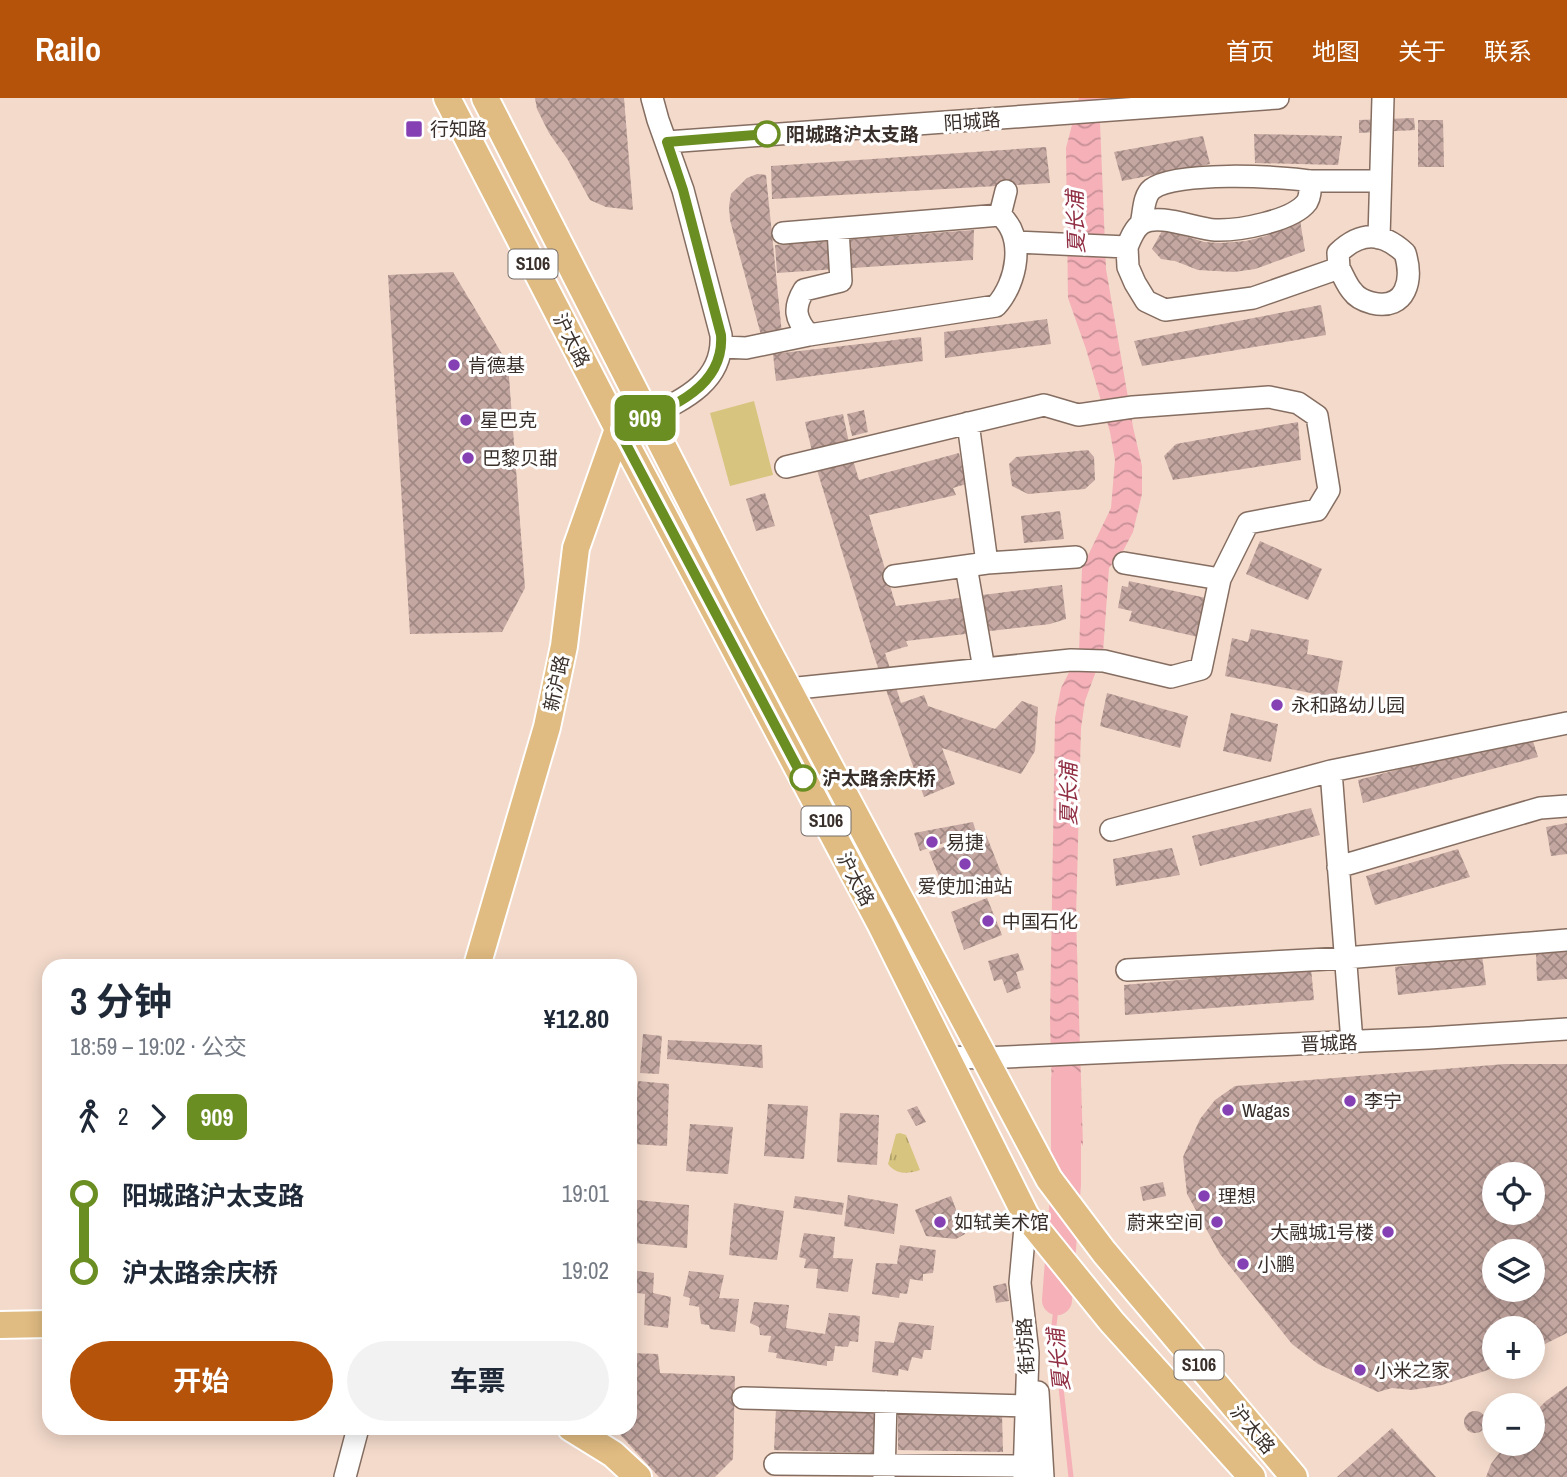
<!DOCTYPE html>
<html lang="zh">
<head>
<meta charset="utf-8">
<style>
  body { margin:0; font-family:"Archivo Narrow","Noto Sans SC",sans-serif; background:#f2f2f3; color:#1f2937; height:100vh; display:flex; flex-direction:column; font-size:26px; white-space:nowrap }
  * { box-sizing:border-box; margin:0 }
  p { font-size:23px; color:#747a83 }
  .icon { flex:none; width:38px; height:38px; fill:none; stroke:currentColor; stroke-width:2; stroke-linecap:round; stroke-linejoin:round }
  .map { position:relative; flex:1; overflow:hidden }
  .details { position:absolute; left:42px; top:861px; width:595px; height:476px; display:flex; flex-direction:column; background:#fff; border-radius:21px; box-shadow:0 4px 18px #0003 }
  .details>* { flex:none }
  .badge { padding:0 14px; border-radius:10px; font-size:24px; line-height:46px }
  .fabs { position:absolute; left:1482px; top:1064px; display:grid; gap:14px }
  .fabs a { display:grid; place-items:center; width:63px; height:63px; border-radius:50%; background:#fff; box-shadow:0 4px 18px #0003; font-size:35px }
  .map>.badge { position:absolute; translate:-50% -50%; box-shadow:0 0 0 4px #fff }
  .legs { display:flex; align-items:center; gap:10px; height:77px; padding:0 28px; font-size:23px }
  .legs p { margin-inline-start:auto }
  .summary { display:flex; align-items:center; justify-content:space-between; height:119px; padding:0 28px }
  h1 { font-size:38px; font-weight:700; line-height:52px }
  .action { display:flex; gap:14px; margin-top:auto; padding:14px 28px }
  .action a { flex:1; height:80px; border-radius:42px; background:#b45309; color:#fff; font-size:28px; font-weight:700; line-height:80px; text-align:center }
  .action a+a { background:#f2f2f3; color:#1f2937 }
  ul { padding:0 28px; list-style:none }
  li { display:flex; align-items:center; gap:24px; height:77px; font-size:26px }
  li i { display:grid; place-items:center; width:10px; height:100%; margin:0 9px; background:currentColor }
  li i::after { content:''; width:18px; height:18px; margin:-9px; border:5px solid; border-radius:50%; background:#fff }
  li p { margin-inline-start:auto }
  li:first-child i { background:linear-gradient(#0000 50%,currentColor 0) }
  li:last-child i { background:linear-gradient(currentColor 50%,#0000 0) }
  header { display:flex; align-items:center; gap:42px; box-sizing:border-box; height:98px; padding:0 35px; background:#b45309; color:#fff }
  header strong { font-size:33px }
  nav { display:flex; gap:38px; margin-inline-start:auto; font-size:24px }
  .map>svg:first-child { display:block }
  .grass { fill:url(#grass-tufts) }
  .pitch { fill:#d7c47f }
  .water { fill:url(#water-waves) }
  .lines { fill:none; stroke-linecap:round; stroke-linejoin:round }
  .stream { stroke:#f5b0b8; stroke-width:5 }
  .river { stroke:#f5b0b8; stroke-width:30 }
  .building { fill:url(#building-cross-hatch); fill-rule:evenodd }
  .minor-casing { stroke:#856e61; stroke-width:24 }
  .major-casing { stroke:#fff; stroke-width:30 }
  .minor { stroke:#fff; stroke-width:21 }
  .major { stroke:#e0bb82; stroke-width:26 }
  .line-1-casing { stroke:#fff; stroke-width:16 }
  .line-1 { stroke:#6b8e23; stroke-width:10 }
  .poi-dot { fill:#8541b4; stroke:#fff; stroke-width:2.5 }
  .stop-1-dot { fill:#fff; stroke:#6b8e23; stroke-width:3.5 }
  .labels { text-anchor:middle; stroke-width:6; stroke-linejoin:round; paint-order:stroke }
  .shield { fill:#fff; stroke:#756e6b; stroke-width:2 }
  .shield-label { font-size:18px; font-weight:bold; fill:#3a302b }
  .street-label { font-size:19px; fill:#3a302b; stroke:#fff }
  .poi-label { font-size:19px; fill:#3a302b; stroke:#fff; text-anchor:start }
  .stop-label { font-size:19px; font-weight:bold; fill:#3a302b; stroke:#fff; text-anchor:start }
  .water-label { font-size:21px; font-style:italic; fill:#912f44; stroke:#fff }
</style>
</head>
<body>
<header>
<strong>Railo</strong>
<nav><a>首页</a><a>地图</a><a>关于</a><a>联系</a></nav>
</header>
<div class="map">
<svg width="1567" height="1379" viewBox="0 0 1567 1379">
  <defs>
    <pattern id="grass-tufts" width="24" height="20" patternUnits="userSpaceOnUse" patternTransform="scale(1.75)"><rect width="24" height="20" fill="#d7c47f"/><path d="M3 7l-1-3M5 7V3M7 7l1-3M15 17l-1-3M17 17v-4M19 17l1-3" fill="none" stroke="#afa068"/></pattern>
    <pattern id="water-waves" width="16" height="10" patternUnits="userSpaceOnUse" patternTransform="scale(1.75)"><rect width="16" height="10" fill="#f5b0b8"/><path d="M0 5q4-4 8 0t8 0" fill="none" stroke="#c79096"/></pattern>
    <pattern id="building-cross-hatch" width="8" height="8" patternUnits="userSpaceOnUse" patternTransform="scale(1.75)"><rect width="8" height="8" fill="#c4a7a1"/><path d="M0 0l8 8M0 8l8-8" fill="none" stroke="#a08883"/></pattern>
  </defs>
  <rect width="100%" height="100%" fill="#f3dacb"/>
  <path class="grass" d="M 900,1035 L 906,1037 L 920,1072 C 908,1076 896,1077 888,1066 L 896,1036 Z"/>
  <path class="pitch" d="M 754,303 L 773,377 L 730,388 L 710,315 Z"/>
  <path class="water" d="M 1079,0 L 1123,0 L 1114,5 L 1100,25 L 1106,171 L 1133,329 L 1142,368 L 1142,396 L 1133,434 L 1123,453 L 1109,470 L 1103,554 L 1085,603 L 1081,630 L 1076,820 L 1083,1048 L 1052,996 L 1050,923 L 1055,620 L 1061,590 L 1079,555 L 1082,470 L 1111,410 L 1115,362 L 1110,334 L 1086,251 L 1068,200 L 1066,50 Z"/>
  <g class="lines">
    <path class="stream" d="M 1057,1202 L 1054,1227 L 1071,1379"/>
    <path class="river" d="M 1057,1202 L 1066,1086 L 1066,982"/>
  </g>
  <path class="building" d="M 535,0 L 624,0 L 633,112 L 606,109 L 590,102 L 568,62 L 549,35 L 537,11 Z
    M 1414,20 L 1415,32 L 1359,35 L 1359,22 Z
    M 1418,22 L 1443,22 L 1444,69 L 1418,69 Z
    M 1254,36 L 1342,38 L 1338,67 L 1255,65 Z
    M 1203,38 L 1210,66 L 1122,83 L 1114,54 Z
    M 1046,49 L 1050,85 L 772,101 L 771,68 Z
    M 757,76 L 766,77 L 782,236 L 761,237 L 730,122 L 729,108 L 731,96 L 747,80 Z
    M 1300,122 L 1305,153 L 1255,171 L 1234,174 L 1198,172 L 1175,163 L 1161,161 L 1152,151 L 1163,131 L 1204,144 L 1221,145 L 1246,143 L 1266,138 Z
    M 974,132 L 973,162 L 777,175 L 775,147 Z
    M 453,174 L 508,266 L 525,490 L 502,534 L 410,536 L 388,177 Z
    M 1321,207 L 1326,237 L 1142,268 L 1134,243 Z
    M 1047,221 L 1051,246 L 945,260 L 944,234 Z
    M 921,239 L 923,263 L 776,283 L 773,256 Z
    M 864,312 L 868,334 L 852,338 L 847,316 Z
    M 843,316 L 849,345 L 812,353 L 805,324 Z
    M 1298,324 L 1301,362 L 1173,382 L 1164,358 L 1176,346 Z
    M 1088,352 L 1094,359 L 1095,382 L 1085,391 L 1028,396 L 1012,388 L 1009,366 L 1016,359 Z
    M 959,355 L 966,386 L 953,390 L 956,397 L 869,417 L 896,508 L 1062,487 L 1066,521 L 1050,526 L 906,543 L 908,548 L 885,555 L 901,605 L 924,597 L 928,608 L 995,631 L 1022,603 L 1038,609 L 1035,653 L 1021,676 L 942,650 L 955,686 L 924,699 L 874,558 L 817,372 L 853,362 L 859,382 Z
    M 765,395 L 775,428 L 756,433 L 746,401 Z
    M 1060,413 L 1064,441 L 1024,445 L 1021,418 Z
    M 1260,443 L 1322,471 L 1308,502 L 1246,476 Z
    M 1129,483 L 1206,500 L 1198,539 L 1129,523 L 1132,513 L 1118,510 L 1122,488 L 1128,489 Z
    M 1251,531 L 1309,542 L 1307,556 L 1343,563 L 1336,600 L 1225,578 L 1232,540 L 1248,544 Z
    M 1107,595 L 1188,618 L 1180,650 L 1100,628 Z
    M 1231,615 L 1278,626 L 1271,664 L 1223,653 Z
    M 1531,637 L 1538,659 L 1363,705 L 1358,682 Z
    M 1311,710 L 1320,737 L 1200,768 L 1192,738 Z
    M 973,724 L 976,734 L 920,753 L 914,735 Z
    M 1567,725 L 1567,756 L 1551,758 L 1546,729 Z
    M 985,734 L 1002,777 L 947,798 L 929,754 Z
    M 1172,750 L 1180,777 L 1116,788 L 1113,761 Z
    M 1458,751 L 1470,779 L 1375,807 L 1366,778 Z
    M 987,800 L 1002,837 L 964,852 L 951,814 Z
    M 1567,852 L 1567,881 L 1537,883 L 1536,854 Z
    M 1018,855 L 1024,872 L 1016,874 L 1021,890 L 1007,895 L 1002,881 L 994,883 L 988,863 Z
    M 1482,857 L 1486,887 L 1398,897 L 1395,869 Z
    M 1311,870 L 1314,902 L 1125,917 L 1124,887 Z
    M 643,936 L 662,938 L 659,976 L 640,975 Z
    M 668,942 L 762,947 L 763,970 L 667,961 Z
    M 1505,966 L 1567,966 L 1567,1235 L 1533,1252 L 1533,1230 L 1494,1230 L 1494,1270 L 1442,1287 L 1412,1292 L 1392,1290 L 1378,1294 L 1318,1266 L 1292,1246 L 1220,1156 L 1187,1096 L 1183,1059 L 1200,1021 L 1215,1002 L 1235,988 ZM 1494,1076 L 1533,1076 L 1533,1115 L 1494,1115 ZM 1494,1153 L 1533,1153 L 1533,1192 L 1494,1192 Z
    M 638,983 L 669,986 L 667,1048 L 632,1046 Z
    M 768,1006 L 808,1008 L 804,1061 L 764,1058 Z
    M 917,1008 L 926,1024 L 916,1028 L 907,1012 Z
    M 840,1015 L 879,1017 L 877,1067 L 837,1064 Z
    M 690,1026 L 733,1029 L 728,1076 L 686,1073 Z
    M 1163,1084 L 1166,1098 L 1143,1103 L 1140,1089 Z
    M 848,1097 L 898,1106 L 894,1136 L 844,1128 Z
    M 795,1098 L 844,1105 L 842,1117 L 793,1110 Z
    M 951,1098 L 965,1136 L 956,1141 L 926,1138 L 915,1112 Z
    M 637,1102 L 689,1107 L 687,1150 L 633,1145 Z
    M 734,1105 L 784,1113 L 777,1162 L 729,1157 Z
    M 804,1135 L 835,1139 L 833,1160 L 853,1161 L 848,1194 L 816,1190 L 818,1171 L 804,1170 L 806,1161 L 799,1159 Z
    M 900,1147 L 936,1152 L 933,1175 L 923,1176 L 923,1183 L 910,1181 L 907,1196 L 900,1195 L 899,1200 L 872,1196 L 876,1165 L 897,1166 Z
    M 630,1172 L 654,1175 L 653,1195 L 671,1199 L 668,1230 L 644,1227 L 645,1196 L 630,1194 Z
    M 689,1173 L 724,1177 L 719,1200 L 739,1201 L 735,1234 L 710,1231 L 709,1227 L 701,1226 L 699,1209 L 689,1207 L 690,1200 L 683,1198 Z
    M 1006,1185 L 1009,1203 L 996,1205 L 993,1188 Z
    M 754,1204 L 789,1207 L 786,1230 L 825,1236 L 829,1215 L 860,1218 L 858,1244 L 850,1243 L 848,1249 L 835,1248 L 833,1263 L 827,1263 L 827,1268 L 776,1260 L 777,1255 L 768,1254 L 771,1238 L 760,1237 L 759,1229 L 750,1225 Z
    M 899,1224 L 934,1228 L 931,1252 L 924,1252 L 922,1261 L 912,1259 L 908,1273 L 899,1271 L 898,1278 L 872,1274 L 875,1243 L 894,1245 Z
    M 630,1255 L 658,1256 L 660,1275 L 735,1278 L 733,1361 L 715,1379 L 659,1379 L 614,1330 L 630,1330 Z
    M 1567,1288 L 1567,1379 L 1486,1379 L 1491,1366 L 1506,1346 L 1533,1346 L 1533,1316 L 1546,1303 Z
    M 776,1310 L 877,1313 L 874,1355 L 774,1352 Z
    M1464 1324a11 11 0 1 1 22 0a11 11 0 1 1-22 0Z
    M 898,1315 L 1002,1317 L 1003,1354 L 898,1352 Z
    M 1392,1330 L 1436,1379 L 1337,1379 Z"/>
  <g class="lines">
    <g class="minor-casing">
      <path id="minor" d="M 667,44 L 1278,0
        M 1310,83 L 1380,83
        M 1000,117 L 1006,93
        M 1379,140 L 1383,0
        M 1015,144 L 1127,149 L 1128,169 L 1135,185 L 1146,203 L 1165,212 L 1253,200 L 1339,170 C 1343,177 1347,188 1353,194 C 1357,200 1365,203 1372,205 C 1407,213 1413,181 1405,155 C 1382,134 1361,133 1338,155 L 1339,170
        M 1127,149 C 1130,142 1134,131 1141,126 C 1158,114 1195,131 1215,132 C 1238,133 1293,123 1307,104 C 1311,97 1310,91 1310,83 C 1280,78 1175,73 1152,91 C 1143,98 1144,115 1141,126
        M 809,237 C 795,221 793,210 804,192 L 841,183 L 838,131
        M 722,249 L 746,250 L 809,237 L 996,208 C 1017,185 1026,139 1000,117 L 783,135
        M 647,319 C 683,302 724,284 721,237 L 683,92 L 658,22 L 652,0
        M 968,325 L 987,465 L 966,468 L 984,571
        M 786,369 L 1044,307 L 1078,317 L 1133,309 L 1269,299 L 1298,305 L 1317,318 L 1329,392 L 1317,412 L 1248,425 L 1220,481 L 1201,571 L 1171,579 L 1104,563 L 1071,562 L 788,591
        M 1124,465 L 1220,481
        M 894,478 L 987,465 L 1076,459
        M 1111,732 L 1331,673
        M 1338,769 L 1540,710 L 1567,708
        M 1127,872 L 1345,860 L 1567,842
        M 1352,944 L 1331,673 L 1567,625
        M 947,959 L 983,960 L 1429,940 L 1567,931
        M 1038,1294 L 1043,1379
        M 743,1300 L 1026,1308
        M 775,1366 L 1023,1368
        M 345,1379 L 358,1330
        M 884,1379 L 886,1304
        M 1024,1379 L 1028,1255 L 1020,1185 L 1026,1118"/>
    </g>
    <g class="major-casing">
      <path id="major" d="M 447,0 L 618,331 L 881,827 L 1026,1118 L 1112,1224 L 1252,1379
        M 485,0 L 749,517 L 1049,1081 L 1104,1154 L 1294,1379
        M 477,868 L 547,629 L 564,548 L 576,450 L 618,331 L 626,328
        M 0,1227 L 49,1226
        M 571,1330 L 613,1356 L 638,1379"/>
    </g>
    <use href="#minor" class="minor"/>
    <use href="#major" class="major"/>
  </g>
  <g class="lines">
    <g class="line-1-casing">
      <path id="line-1" d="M 767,36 L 667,44 L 683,92 L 721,237 C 725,294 661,313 618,331 L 803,680"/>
    </g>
    <use href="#line-1" class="line-1"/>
  </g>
  <g class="poi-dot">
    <rect x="405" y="22" width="18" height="18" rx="3.5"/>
    <circle cx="454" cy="267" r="7"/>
    <circle cx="466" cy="322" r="7"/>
    <circle cx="468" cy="360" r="7"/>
    <circle cx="1277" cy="607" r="7"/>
    <circle cx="932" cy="744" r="7"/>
    <circle cx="965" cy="766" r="7"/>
    <circle cx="988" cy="823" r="7"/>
    <circle cx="1350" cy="1003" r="7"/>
    <circle cx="1228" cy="1012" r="7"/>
    <circle cx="1204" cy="1098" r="7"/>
    <circle cx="940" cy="1124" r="7"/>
    <circle cx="1217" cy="1124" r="7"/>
    <circle cx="1388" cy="1134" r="7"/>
    <circle cx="1243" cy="1166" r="7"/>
    <circle cx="1360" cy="1272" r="7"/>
  </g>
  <g class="stop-1-dot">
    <circle cx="767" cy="36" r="12"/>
    <circle cx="803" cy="680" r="12"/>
  </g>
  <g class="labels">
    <g class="shield">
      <rect x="508.5" y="151.5" width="49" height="29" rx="5"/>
      <rect x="801.5" y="708.5" width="49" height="29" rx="5"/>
      <rect x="1174.5" y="1252.5" width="49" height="29" rx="5"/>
    </g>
    <g class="shield-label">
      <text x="533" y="172">S106</text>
      <text x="826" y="729">S106</text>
      <text x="1199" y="1273">S106</text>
    </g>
    <g class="street-label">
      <text transform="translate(972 23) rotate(-4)" y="7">阳城路</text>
      <text transform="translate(572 242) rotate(63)" y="7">沪太路</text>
      <text transform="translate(556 585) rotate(-78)" y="7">新沪路</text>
      <text transform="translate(856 781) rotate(62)" y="7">沪太路</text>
      <text transform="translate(1329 945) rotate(-2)" y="7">晋城路</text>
      <text transform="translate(1025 1248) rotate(-93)" y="7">街坊路</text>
      <text transform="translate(1253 1331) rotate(50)" y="7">沪太路</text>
    </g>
    <g class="poi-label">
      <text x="430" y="38">行知路</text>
      <text x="468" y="274">肯德基</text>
      <text x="480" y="329">星巴克</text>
      <text x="482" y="367">巴黎贝甜</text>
      <text x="1291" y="614">永和路幼儿园</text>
      <text x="946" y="751">易捷</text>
      <text x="965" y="795" text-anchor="middle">爱使加油站</text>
      <text x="1002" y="830">中国石化</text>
      <text x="1364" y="1010">李宁</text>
      <text x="1242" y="1019">Wagas</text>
      <text x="1218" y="1105">理想</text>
      <text x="954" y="1131">如轼美术馆</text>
      <text x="1203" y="1131" text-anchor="end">蔚来空间</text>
      <text x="1374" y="1141" text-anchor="end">大融城1号楼</text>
      <text x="1257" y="1173">小鹏</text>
      <text x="1374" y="1279">小米之家</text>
    </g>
    <g class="stop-label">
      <text x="786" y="43">阳城路沪太支路</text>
      <text x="822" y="687">沪太路余庆桥</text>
    </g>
    <g class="water-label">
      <text transform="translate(1076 124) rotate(-92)" y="7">夏长浦</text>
      <text transform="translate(1069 696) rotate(-90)" y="7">夏长浦</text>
      <text transform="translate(1059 1262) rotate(-96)" y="7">夏长浦</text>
    </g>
  </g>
</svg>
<div class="fabs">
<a><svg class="icon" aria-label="locate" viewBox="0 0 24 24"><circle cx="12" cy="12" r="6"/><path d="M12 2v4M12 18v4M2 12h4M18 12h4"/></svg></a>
<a><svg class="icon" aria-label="layers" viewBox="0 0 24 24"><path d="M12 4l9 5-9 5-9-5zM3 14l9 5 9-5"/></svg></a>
<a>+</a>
<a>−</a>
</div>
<b class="badge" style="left:645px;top:320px;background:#6b8e23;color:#fff">909</b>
<section class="details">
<div class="summary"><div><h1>3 分钟</h1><p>18:59 – 19:02 · 公交</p></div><b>¥12.80</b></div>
<div class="legs"><svg class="icon" aria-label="walk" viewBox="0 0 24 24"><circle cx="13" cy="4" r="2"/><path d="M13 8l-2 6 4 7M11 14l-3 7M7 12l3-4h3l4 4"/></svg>2<svg class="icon" aria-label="forward" viewBox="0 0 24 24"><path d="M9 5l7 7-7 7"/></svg><b class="badge" style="background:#6b8e23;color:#fff">909</b></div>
<ul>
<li><i style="color:#6b8e23"></i><b>阳城路沪太支路</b><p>19:01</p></li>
<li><i style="color:#6b8e23"></i><b>沪太路余庆桥</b><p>19:02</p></li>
</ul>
<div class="action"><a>开始</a><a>车票</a></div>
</section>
</div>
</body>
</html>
